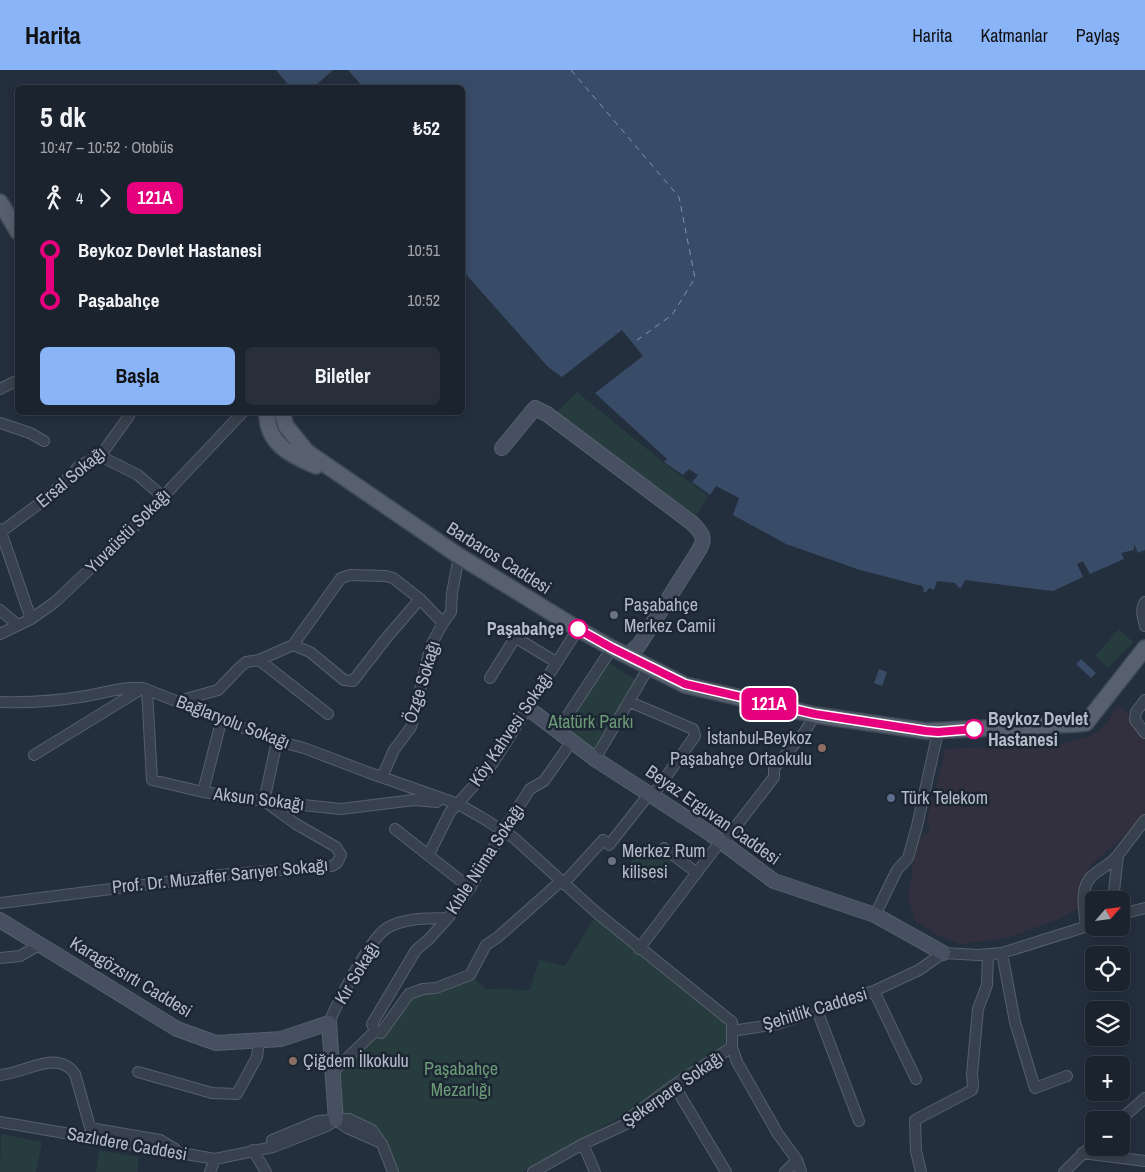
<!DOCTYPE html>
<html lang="tr">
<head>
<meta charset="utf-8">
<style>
  body { margin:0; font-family:"Archivo Narrow",sans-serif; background:#282f3a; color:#f1f3f6; height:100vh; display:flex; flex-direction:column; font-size:19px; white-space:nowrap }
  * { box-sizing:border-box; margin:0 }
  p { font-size:16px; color:#a0a4aa }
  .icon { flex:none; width:28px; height:28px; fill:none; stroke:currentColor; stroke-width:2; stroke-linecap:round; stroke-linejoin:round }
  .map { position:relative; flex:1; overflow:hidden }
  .sheet { position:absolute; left:15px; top:15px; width:450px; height:330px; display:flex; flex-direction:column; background:#1b232e; border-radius:8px; box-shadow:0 2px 12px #0003,0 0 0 1px #39404a }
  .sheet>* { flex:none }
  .badge { padding:0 10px; border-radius:8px; font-size:18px; line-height:32px }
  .needle { width:32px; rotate:62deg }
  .fabs { position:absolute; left:1085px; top:821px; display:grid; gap:10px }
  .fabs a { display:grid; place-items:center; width:45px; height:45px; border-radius:8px; background:#1b232e; box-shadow:0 2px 12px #0003,0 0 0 1px #39404a; font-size:25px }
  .map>.badge { position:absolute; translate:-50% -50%; box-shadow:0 0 0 2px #fff }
  .legs { display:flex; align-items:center; gap:8px; height:55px; padding:0 25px; font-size:16px }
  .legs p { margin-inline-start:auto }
  .headline { display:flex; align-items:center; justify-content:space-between; height:85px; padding:0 25px }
  h1 { font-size:28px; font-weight:700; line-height:38px }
  .button { display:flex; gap:10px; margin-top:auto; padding:10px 25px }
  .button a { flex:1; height:58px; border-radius:8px; background:#8ab4f8; color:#111; font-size:20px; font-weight:700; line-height:58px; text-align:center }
  .button a+a { background:#282f3a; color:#f1f3f6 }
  ul { padding:0 25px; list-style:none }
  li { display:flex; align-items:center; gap:18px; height:50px; font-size:19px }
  li i { display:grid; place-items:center; width:8px; height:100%; margin:0 6px; background:currentColor }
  li i::after { content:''; width:12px; height:12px; margin:-6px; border:4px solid; border-radius:50%; background:#1b232e }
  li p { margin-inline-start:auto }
  li:first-child i { background:linear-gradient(#0000 50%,currentColor 0) }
  li:last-child i { background:linear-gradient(currentColor 50%,#0000 0) }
  header { display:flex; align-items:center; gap:30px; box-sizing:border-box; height:70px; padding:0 25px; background:#8ab4f8; color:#111 }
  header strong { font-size:24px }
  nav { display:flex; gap:28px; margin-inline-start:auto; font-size:18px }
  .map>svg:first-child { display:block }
  .medical { fill:#32303f }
  .green { fill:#263c3f }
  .water { fill:#394c67 }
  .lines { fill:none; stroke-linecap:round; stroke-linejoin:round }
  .ferry { stroke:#7c92b1; stroke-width:1; stroke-dasharray:6 5; stroke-linecap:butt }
  .street-casing { stroke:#565f6c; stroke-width:12 }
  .secondary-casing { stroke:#565f6c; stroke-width:16 }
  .primary-casing { stroke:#414a57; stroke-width:18 }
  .street { stroke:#38414e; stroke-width:10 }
  .secondary { stroke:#465061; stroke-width:14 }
  .primary { stroke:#56606e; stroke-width:15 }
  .line-1-casing { stroke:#fff; stroke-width:11 }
  .line-1 { stroke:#e6007e; stroke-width:8 }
  .worship-dot { fill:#6b7280; stroke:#1d2633; stroke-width:2 }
  .stop-1-dot { fill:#fff; stroke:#e6007e; stroke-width:2.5 }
  .education-dot { fill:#8d6e63; stroke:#1d2633; stroke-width:2 }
  .service-dot { fill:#5c6f8a; stroke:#1d2633; stroke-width:2 }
  .labels { text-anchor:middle; stroke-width:5; stroke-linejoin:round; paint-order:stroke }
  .street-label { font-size:18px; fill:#b4bcc9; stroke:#1d2633 }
  .poi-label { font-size:18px; fill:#b4bcc9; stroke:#1d2633; text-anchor:start }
  .stop-label { font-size:18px; font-weight:bold; fill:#b4bcc9; stroke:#1d2633; text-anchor:end }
  .park-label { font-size:18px; fill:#6b9a76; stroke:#1d2633 }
</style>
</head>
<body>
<header>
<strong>Harita</strong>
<nav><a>Harita</a><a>Katmanlar</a><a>Paylaş</a></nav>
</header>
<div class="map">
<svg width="1145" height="1102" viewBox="0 0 1145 1102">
  <rect width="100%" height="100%" fill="#242f3e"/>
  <path class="medical" d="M 1119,635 L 1135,648 L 1136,653 L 1145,671 L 1145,742 L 1132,759 L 1091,795 L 1083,812 L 1078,839 L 1058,849 L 1007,868 L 960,874 L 936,864 L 915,851 L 908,828 L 917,769 L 930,762 L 927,748 L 935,723 L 945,679 L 1059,674 L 1093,665 L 1105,654 Z"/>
  <path class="green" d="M 577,322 L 664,393 L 708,426 L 694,450 L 554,345 Z
    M 1119,559 L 1133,572 L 1108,598 L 1095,586 Z
    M 607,592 L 638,611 L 595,681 L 565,660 Z
    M 648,770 L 673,790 L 655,813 L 630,793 Z
    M 597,843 L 732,952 L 732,977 L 673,1017 L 523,1102 L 394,1102 L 382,1074 L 336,1050 L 332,1003 L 411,927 L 470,905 L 486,919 L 530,920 L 539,890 L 565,896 Z
    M 1,1064 L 42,1072 L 36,1102 L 0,1102 Z
    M 99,1080 L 139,1087 L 137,1102 L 96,1102 Z"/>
  <path class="water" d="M 276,0 L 333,0 L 314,17 L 291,18 Z
    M 348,0 L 1145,0 L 1145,480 L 1138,483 L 1134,474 L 1134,480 L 1121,483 L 1124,489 L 1090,504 L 1083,491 L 1077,494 L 1083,507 L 1053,521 L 965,510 L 961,518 L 958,517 L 955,513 L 937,511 L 934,520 L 929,518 L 926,522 L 923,522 L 924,519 L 922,516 L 860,500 L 786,474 L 733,445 L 739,428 L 716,416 L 710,425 L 692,412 L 698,405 L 689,399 L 683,405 L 664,392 L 667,389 L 595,323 L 643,286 L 622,260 L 562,307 L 548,297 L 463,201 L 462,18 L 363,17 Z
    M 1081,589 L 1096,603 L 1091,608 L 1076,594 Z
    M 879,599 L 887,602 L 882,616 L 874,613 Z"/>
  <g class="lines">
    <path class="ferry" d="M 571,0 L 679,127 L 695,208 L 672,245 L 633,273"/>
    <g class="street-casing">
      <path id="street" d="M 0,319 L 18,310
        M 0,353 L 30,363 L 44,371
        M 100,386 L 138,405 L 163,427
        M 0,459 L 31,549
        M 1,462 L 44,430 L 63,413 L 79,396 L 100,386 L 129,346 L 127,342
        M 1145,532 C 1140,539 1143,548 1145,556
        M 0,540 L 18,555
        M 0,564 L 31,549 L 55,532 L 152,440 L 173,416 L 243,342
        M 293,575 L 310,582 L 344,610 L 353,611 L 388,566 L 420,529
        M 259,590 L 328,644
        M 490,608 L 513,571 L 518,569 L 556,592
        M 147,620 L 152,710 L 203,722 L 264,731 L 341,739 L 414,730 L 437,732
        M 1145,630 L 1136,642 L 1135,650 L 1145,663
        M 178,631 L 218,620 L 240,597 L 246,592 L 259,590 L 293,575 L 341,508 L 350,505 L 386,506 L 393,508 L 420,529 L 443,553
        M 0,632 C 29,633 57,631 86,626 C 105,623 124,616 143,618 L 277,671 L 304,678 L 367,702 L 458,734 L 481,747 L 514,768 L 597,843 L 732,952 L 732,961 L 777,954 L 874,921 L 919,900 L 943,883 L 978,885 L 1002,883 L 1094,854
        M 630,632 L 693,659 L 695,666 L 653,725
        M 558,660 L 612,578
        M 34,685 L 143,618
        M 595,689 L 649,597
        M 382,707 L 394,680 L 411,657 L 431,575 L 443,553 L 451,542 L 452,523 L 459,486
        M 203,722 L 222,648
        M 264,731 L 277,671
        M 395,759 L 470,818
        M 664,778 L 697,803
        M 429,784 L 450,742 L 489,699 L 578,559
        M 563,814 L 603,770 L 609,775 L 650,723
        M 1113,830 L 1118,785 L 1145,750
        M 0,833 L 230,804 L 332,796 L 337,793 L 341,785 L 336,777 L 296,754 L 264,731
        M 1121,844 L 1145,838
        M 875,845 L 897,800 L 908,788 L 917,756 L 938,662
        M 1086,856 C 1084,840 1079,818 1092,806 C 1101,798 1110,795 1117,786
        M 639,879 L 720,772 L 727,768 L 774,707 L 774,698 L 804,663 L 815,645
        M 1002,883 L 1015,952 L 1035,1018 L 1067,1006
        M 0,888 L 20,886 L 41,874
        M 874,921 L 916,1009
        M 817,940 L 859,1051
        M 329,953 C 337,933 370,868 387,858 C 406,847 427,849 448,848
        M 375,961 L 372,954 L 416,880 L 429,869 L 448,848 L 470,818 L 503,761 L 530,719 L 544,711 L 572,671
        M 732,961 L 732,977 L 737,992 L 778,1064 L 797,1090 L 801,1102
        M 138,1002 L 212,1023 L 237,1024 L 257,987 L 259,971
        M 332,1003 L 375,961 L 381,963 L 409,924 L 423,919 L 436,918 L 470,905 L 486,875 L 498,867 L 561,811
        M 0,1005 C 24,1004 57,978 75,1004 L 90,1057 L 101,1060 L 160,1070 L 175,1079
        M 674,1015 L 726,1102
        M 336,1050 L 347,1058 L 379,1072
        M 1120,1050 L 1145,1028
        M 0,1052 L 215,1089 L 273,1077 L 327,1056 L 336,1050
        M 272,1070 L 318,1051 L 349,1049 L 372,1060 L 382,1074 L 393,1102
        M 583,1074 L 595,1102
        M 253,1080 L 266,1102
        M 1082,1083 L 1145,1091
        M 210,1102 L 215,1089
        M 533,1102 L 583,1074 L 626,1054 L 628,1049 L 674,1015 L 732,977
        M 785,1102 L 797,1090
        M 921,1102 L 916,1081 L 915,1050 L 972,1020 L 973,1015 L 972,1004 L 978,939 L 987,915 L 988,884
        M 1064,1102 L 1094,1073"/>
    </g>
    <g class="secondary-casing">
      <path id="secondary" d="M 502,378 L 535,338 L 547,344 L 692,453 C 705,466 706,469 696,485 L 639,575 L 627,586
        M 529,639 L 595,689 L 708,762 L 774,811 L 875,845 L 943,883
        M 0,850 L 177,959 L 216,973 L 281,969 L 329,953 L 336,1050"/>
    </g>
    <g class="primary-casing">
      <path id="primary" d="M 0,132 L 18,162
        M 267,342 C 266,374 291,385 316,396
        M 282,342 L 286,356 L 307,382 L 459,486 L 578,559 L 612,578 L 685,615 L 815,645 L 926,661 L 1077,654 L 1086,653 L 1145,578"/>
    </g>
    <use href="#street" class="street"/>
    <use href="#secondary" class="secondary"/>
    <use href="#primary" class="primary"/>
  </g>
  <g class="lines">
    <g class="line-1-casing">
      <path id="line-1" d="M 578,559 L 612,578 L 685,614 L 815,644 L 926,661 L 938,662 L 974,659"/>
    </g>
    <use href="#line-1" class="line-1"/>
  </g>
  <g class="worship-dot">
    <circle cx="614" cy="545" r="5"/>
    <circle cx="612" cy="791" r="5"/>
  </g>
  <g class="stop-1-dot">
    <circle cx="578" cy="559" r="9"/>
    <circle cx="974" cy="659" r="9"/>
  </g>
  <g class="education-dot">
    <circle cx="822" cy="678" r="5"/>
    <circle cx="293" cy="991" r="5"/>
  </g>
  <circle class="service-dot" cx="891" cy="728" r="5"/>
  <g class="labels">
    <g class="street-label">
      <text transform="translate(71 407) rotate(-40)" y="6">Ersal Sokağı</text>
      <text transform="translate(128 461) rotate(-45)" y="6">Yuvaüstü Sokağı</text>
      <text transform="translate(499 488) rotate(32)" y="6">Barbaros Caddesi</text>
      <text transform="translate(422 612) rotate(-73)" y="6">Özge Sokağı</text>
      <text transform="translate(233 652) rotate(21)" y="6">Bağlaryolu Sokağı</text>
      <text transform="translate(511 659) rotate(-56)" y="6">Köy Kahvesi Sokağı</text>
      <text transform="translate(259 729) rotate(7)" y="6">Aksun Sokağı</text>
      <text transform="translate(713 745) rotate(35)" y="6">Beyaz Erguvan Caddesi</text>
      <text transform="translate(485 789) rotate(-57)" y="6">Kıble Nüma Sokağı</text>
      <text transform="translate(220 806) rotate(-6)" y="6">Prof. Dr. Muzaffer Sarıyer Sokağı</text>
      <text transform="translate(357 903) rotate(-59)" y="6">Kır Sokağı</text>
      <text transform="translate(131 907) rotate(31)" y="6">Karagözsırtı Caddesi</text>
      <text transform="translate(815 939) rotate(-17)" y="6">Şehitlik Caddesi</text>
      <text transform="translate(673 1019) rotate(-35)" y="6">Şekerpare Sokağı</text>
      <text transform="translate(127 1074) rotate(10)" y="6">Sazlıdere Caddesi</text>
    </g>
    <g class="poi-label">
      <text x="624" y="541">Paşabahçe<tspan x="624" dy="21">Merkez Camii</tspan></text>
      <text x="812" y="674" text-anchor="end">İstanbul-Beykoz<tspan x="812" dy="21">Paşabahçe Ortaokulu</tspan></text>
      <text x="901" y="734">Türk Telekom</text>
      <text x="622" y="787">Merkez Rum<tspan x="622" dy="21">kilisesi</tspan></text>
      <text x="303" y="997">Çiğdem İlkokulu</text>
    </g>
    <g class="stop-label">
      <text x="564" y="565">Paşabahçe</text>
      <text x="988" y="655" text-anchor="start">Beykoz Devlet<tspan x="988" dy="21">Hastanesi</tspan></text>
    </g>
    <g class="park-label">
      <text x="591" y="658">Atatürk Parkı</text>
      <text x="461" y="1005">Paşabahçe<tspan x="461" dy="21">Mezarlığı</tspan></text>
    </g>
  </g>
</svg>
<div class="fabs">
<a><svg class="needle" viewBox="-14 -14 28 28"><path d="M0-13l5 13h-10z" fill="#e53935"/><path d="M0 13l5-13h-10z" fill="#a0a4aa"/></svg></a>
<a><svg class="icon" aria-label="locate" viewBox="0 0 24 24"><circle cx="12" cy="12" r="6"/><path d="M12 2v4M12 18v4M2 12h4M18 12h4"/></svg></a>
<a><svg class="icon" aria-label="layers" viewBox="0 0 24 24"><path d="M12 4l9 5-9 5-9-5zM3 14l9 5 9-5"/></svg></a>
<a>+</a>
<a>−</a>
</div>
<b class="badge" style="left:769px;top:634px;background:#e6007e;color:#fff">121A</b>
<section class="sheet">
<div class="headline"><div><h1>5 dk</h1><p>10:47 – 10:52 · Otobüs</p></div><b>₺52</b></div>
<div class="legs"><svg class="icon" aria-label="walk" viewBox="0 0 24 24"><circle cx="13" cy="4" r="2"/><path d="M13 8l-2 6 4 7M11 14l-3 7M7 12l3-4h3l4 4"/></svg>4<svg class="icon" aria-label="forward" viewBox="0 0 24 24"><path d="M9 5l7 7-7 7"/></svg><b class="badge" style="background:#e6007e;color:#fff">121A</b></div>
<ul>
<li><i style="color:#e6007e"></i><b>Beykoz Devlet Hastanesi</b><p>10:51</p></li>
<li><i style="color:#e6007e"></i><b>Paşabahçe</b><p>10:52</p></li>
</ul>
<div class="button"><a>Başla</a><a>Biletler</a></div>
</section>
</div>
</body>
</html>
